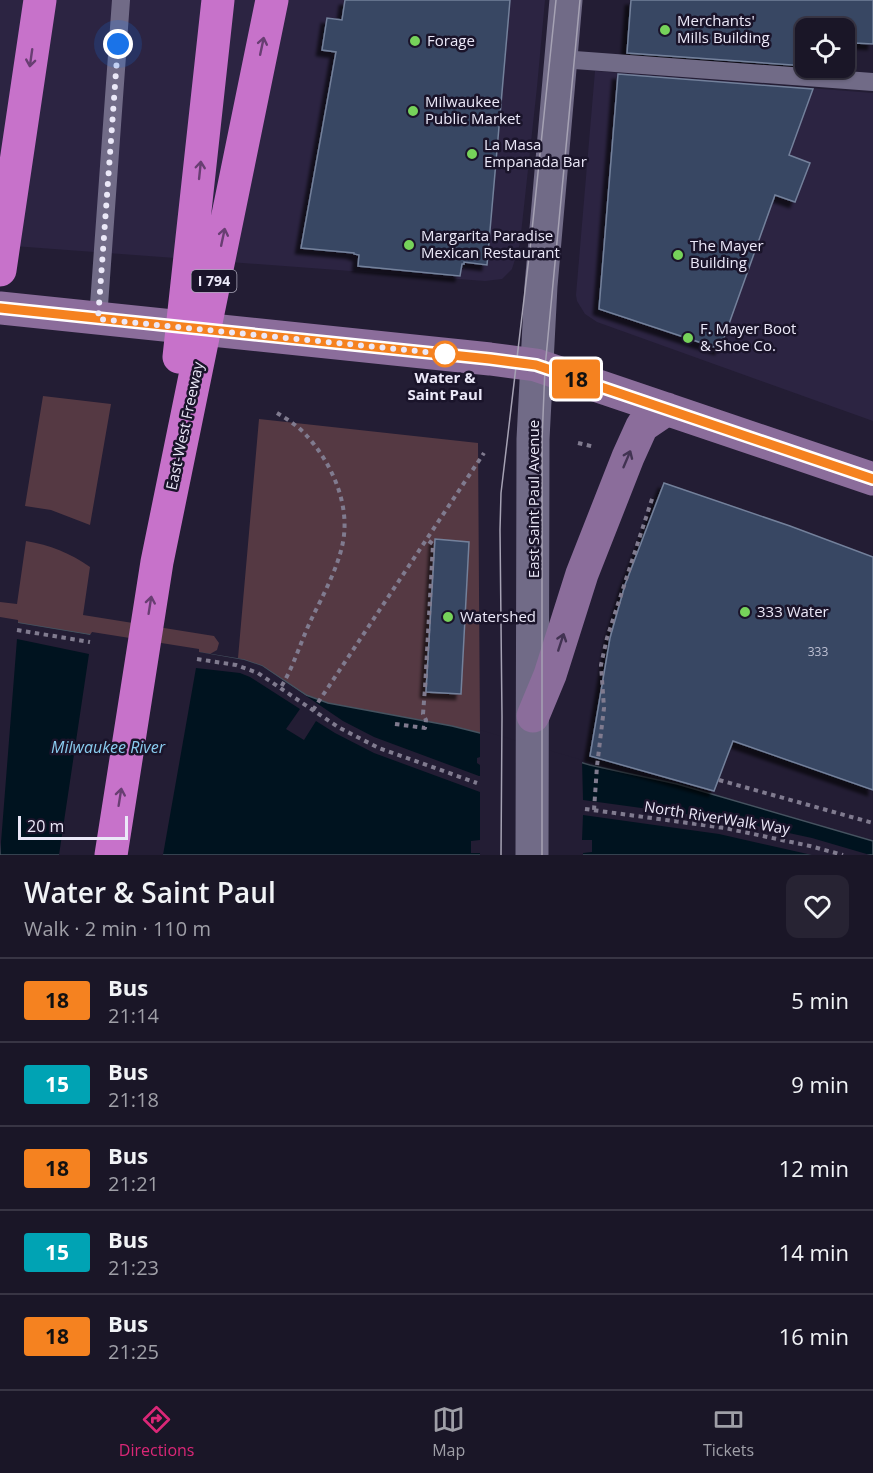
<!DOCTYPE html>
<html lang="en">
<head>
<meta charset="utf-8">
<style>
  body { margin:0; font-family:"Open Sans",sans-serif; background:#272333; color:#f1f3f6; height:100vh; display:flex; flex-direction:column; font-size:22px; white-space:nowrap }
  * { box-sizing:border-box; margin:0 }
  p { font-size:20px; color:#9f9fa7 }
  .icon { flex:none; width:33px; height:33px; fill:none; stroke:currentColor; stroke-width:2; stroke-linecap:round; stroke-linejoin:round }
  .map { position:relative; height:855px; overflow:hidden }
  .panel { display:flex; flex-direction:column; background:#1a1627; flex:1 }
  .panel>* { flex:none }
  .badge { padding:0 12px; border-radius:4px; font-size:21px; line-height:39px }
  .tools { position:absolute; left:795px; top:18px; display:grid; gap:12px }
  .tools a { display:grid; place-items:center; width:60px; height:60px; border-radius:12px; background:#1a1627; box-shadow:0 2px 4px #0004,0 0 0 2px #383544; font-size:30px }
  .scale { position:absolute; left:18px; bottom:15px; width:110px; box-sizing:border-box; padding-left:6px; border:3px solid #ebe8f8; border-top:0; font-size:16px; line-height:21px; white-space:nowrap; color:#ebe8f8; -webkit-text-stroke:4px #1a142a; paint-order:stroke }
  .you { position:absolute; width:30px; height:30px; margin:-15px; border:4px solid #fff; border-radius:50%; background:#1a73e8; box-shadow:0 0 0 9px #1a73e833 }
  .map>.badge { position:absolute; translate:-50% -50%; box-shadow:0 0 0 3px #fff }
  .round { display:grid; place-items:center; flex:none; width:63px; height:63px; border-radius:12px; background:#272333 }
  .overview { display:flex; align-items:center; justify-content:space-between; height:102px; padding:0 24px }
  h1 { font-size:28px; font-weight:600; line-height:45px }
  ul { padding:0; list-style:none }
  li { display:flex; align-items:center; gap:18px; height:84px; padding:0 24px; border-top:2px solid #383544 }
  li div { flex:1 }
  li b { display:block; font-size:22px }
  li em { font-style:normal }
  li .badge { min-width:66px; font-weight:700; text-align:center }
  .tabs { display:flex; justify-content:space-around; align-items:center; height:84px; border-top:2px solid #383544; background:#1a1627; font-size:16px; color:#9f9fa7 }
  .tabs a { display:grid; justify-items:center; gap:3px }
  .tabs .selected { color:#db2777 }
  .map>svg:first-child { display:block }
  .built { fill:#2c2442 }
  .green { fill:#553943 }
  .water { fill:#00131f; stroke:#465360; stroke-width:1.5 }
  .pier { fill:#231d34 }
  .building { fill:#384663; stroke:#73819b; stroke-width:1.5; filter:url(#shadow) }
  .lines { fill:none; stroke-linecap:round; stroke-linejoin:round }
  .path { stroke:#807b8f; stroke-width:4; stroke-dasharray:4.5 4.5; stroke-linecap:butt }
  .service { stroke:#716b87; stroke-width:18 }
  .tertiary { stroke:#716b87; stroke-width:33 }
  .secondary { stroke:#8b6d9b; stroke-width:33 }
  .motorway { stroke:#c772ca; stroke-width:33 }
  .tram { stroke:#a6a2b4; stroke-width:1.5 }
  .oneway { stroke:#683e72 }
  .oneway2 { stroke:#423352 }
  .line-casing { stroke:#fff; stroke-width:14 }
  .line { stroke:#f58220; stroke-width:9 }
  .walk { stroke:#ebe8f8; stroke-width:6; stroke-dasharray:0 10.8 }
  .poi-dot { fill:#76d25a; stroke:#1a142a; stroke-width:2 }
  .stop-dot { fill:#fff; stroke:#f58220; stroke-width:3 }
  .labels { text-anchor:middle; stroke-width:5; stroke-linejoin:round; paint-order:stroke }
  .number-label { font-size:12px; fill:#bec0d3 }
  .shield { fill:#1a142a; stroke:#aca8ba; stroke-width:1.5 }
  .shield-label { font-size:14px; font-weight:bold; fill:#ebe8f8 }
  .poi-label { font-size:15px; fill:#ebe8f8; stroke:#1a142a; text-anchor:start }
  .stop-label { font-size:15px; font-weight:bold; fill:#ebe8f8; stroke:#1a142a }
  .street-label { font-size:15px; fill:#ebe8f8; stroke:#1a142a }
  .water-label { font-size:16px; font-style:italic; fill:#8accef; stroke:#1a142a }
</style>
</head>
<body>
<div class="map">
<svg width="873" height="855" viewBox="0 0 873 855">
  <defs>
    <filter id="shadow"><feDropShadow dx="-5.5" dy="5.5" stdDeviation="1.5" flood-color="#0009"/></filter>
  </defs>
  <rect width="100%" height="100%" fill="#231d34"/>
  <path class="built" d="M 0,0 L 545,0 L 537,87 L 520,243 L 512,269 L 502,279 L 485,281 L 0,245 Z
    M 595,71 L 873,93 L 873,421 L 597,322 L 585,314 L 577,301 L 576,295 Z"/>
  <path class="green" d="M 43,396 L 111,404 L 90,525 L 51,510 L 25,506 Z
    M 259,419 L 478,443 L 480,733 L 452,726 L 328,703 L 306,695 L 262,666 L 238,658 Z
    M 26,541 C 50,545 70,553 90,567 L 83,615 L 214,636 L 219,643 L 217,650 L 210,654 L 0,620 L 0,602 L 17,604 Z"/>
  <path class="water" d="M 0,620 L 244,660 L 262,666 L 306,695 L 328,703 L 452,726 L 480,733 L 590,765 L 677,784 L 873,841 L 873,855 L 0,855 Z"/>
  <path class="pier" d="M 0,617 L 18,620 L 18,623 L 90,635 L 92,632 L 199,649 L 199,652 L 244,660 L 262,666 L 343,721 L 374,737 L 479,776 L 480,776 L 480,765 L 477,763 L 477,758 L 480,757 L 480,730 L 582,760 L 583,800 L 729,820 L 812,838 L 870,855 L 812,855 L 719,834 L 583,815 L 582,840 L 592,840 L 592,852 L 583,853 L 583,855 L 480,855 L 480,853 L 471,853 L 471,841 L 480,840 L 480,792 L 374,753 L 335,733 L 316,721 L 304,740 L 286,729 L 300,709 L 250,677 L 240,673 L 196,668 L 163,855 L 59,855 L 89,654 L 17,639 L 0,855 Z"/>
  <path class="building" d="M 345,0 L 510,0 L 487,265 L 464,262 L 464,264 L 462,264 L 460,276 L 358,266 L 359,255 L 354,254 L 354,253 L 301,248 L 336,52 L 322,50 L 327,18 L 342,20 Z
    M 631,0 L 873,0 L 873,44 L 855,43 L 855,50 L 844,50 L 844,28 L 806,28 L 806,66 L 627,53 Z
    M 618,74 L 813,89 L 789,155 L 810,163 L 795,202 L 775,195 L 720,349 L 599,309 Z
    M 664,483 L 790,526 L 873,557 L 873,790 L 733,741 L 714,791 L 590,756 L 610,638 L 625,585 Z
    M 435,539 L 469,542 L 461,694 L 426,692 Z"/>
  <g class="lines">
    <path class="path" d="M 277,413 C 287,419 298,426 306,435 C 330,461 348,499 344,535 C 341,563 323,595 311,620 C 300,643 294,666 281,687
      M 578,443 L 595,447
      M 17,630 L 90,642
      M 197,659 L 236,665 L 258,673 L 338,727 L 363,740 L 379,748 L 477,783
      M 313,710 L 484,453
      M 395,724 L 425,728 L 426,720 L 423,714 L 425,688 L 433,544 L 426,539
      M 719,780 L 873,823
      M 585,809 L 725,828 L 810,846 L 843,855
      M 594,810 L 597,766 L 604,708 L 601,665 L 607,638 L 653,496"/>
    <path class="service" d="M 561,59 L 873,82
      M 98,319 L 121,0"/>
    <path class="tertiary" d="M 532,855 L 533,439 L 541,286 L 566,0"/>
    <path class="secondary" d="M 0,308 L 490,359 L 536,365 L 873,479
      M 533,716 L 550,675 L 582,574 L 628,457 L 642,426 L 667,409"/>
    <path class="motorway" d="M 0,270 L 40,0
      M 179,357 L 218,0
      M 111,855 L 157,562 L 272,0"/>
    <path class="tram" d="M 501,855 L 502,717 L 500,530 L 501,493 L 531,240 L 556,0
      M 542,855 L 542,440 L 545,368 L 580,0"/>
  </g>
  <defs><path id="oneway-shaft" d="M-6 0H5M1.5-3L5.5 0L1.5 3" fill="none" stroke-width="1.6" stroke-linecap="round" stroke-linejoin="round" transform="scale(1.5)"/></defs>
  <g class="oneway">
    <use href="#oneway-shaft" transform="translate(262 46) rotate(-78)"/>
    <use href="#oneway-shaft" transform="translate(31 58) rotate(98)"/>
    <use href="#oneway-shaft" transform="translate(200 170) rotate(-84)"/>
    <use href="#oneway-shaft" transform="translate(223 237) rotate(-78)"/>
    <use href="#oneway-shaft" transform="translate(150 605) rotate(-81)"/>
    <use href="#oneway-shaft" transform="translate(120 797) rotate(-81)"/>
  </g>
  <g class="oneway2">
    <use href="#oneway-shaft" transform="translate(627 459) rotate(-67)"/>
    <use href="#oneway-shaft" transform="translate(561 642) rotate(-72)"/>
  </g>
  <g class="lines">
    <g class="line-casing">
      <path id="line" d="M 0,308 L 490,359 L 536,365 L 873,479"/>
    </g>
    <use href="#line" class="line"/>
    <path class="walk" d="M 118,44 L 98,319 L 446,354 L 445,354"/>
  </g>
  <g class="poi-dot">
    <circle cx="665" cy="30" r="6"/>
    <circle cx="415" cy="41" r="6"/>
    <circle cx="413" cy="111" r="6"/>
    <circle cx="472" cy="154" r="6"/>
    <circle cx="409" cy="245" r="6"/>
    <circle cx="678" cy="255" r="6"/>
    <circle cx="688" cy="338" r="6"/>
    <circle cx="745" cy="612" r="6"/>
    <circle cx="448" cy="617" r="6"/>
  </g>
  <circle class="stop-dot" cx="445" cy="354" r="12"/>
  <g class="labels">
    <g class="number-label">
      <text x="818" y="656">333</text>
    </g>
    <rect class="shield" x="191.5" y="270" width="45" height="22" rx="4.5"/>
    <g class="shield-label">
      <text x="214" y="286">I 794</text>
    </g>
    <g class="poi-label">
      <text x="677" y="26">Merchants'<tspan x="677" dy="17">Mills Building</tspan></text>
      <text x="427" y="46">Forage</text>
      <text x="425" y="107">Milwaukee<tspan x="425" dy="17">Public Market</tspan></text>
      <text x="484" y="150">La Masa<tspan x="484" dy="17">Empanada Bar</tspan></text>
      <text x="421" y="241">Margarita Paradise<tspan x="421" dy="17">Mexican Restaurant</tspan></text>
      <text x="690" y="251">The Mayer<tspan x="690" dy="17">Building</tspan></text>
      <text x="700" y="334">F. Mayer Boot<tspan x="700" dy="17">&amp; Shoe Co.</tspan></text>
      <text x="757" y="617">333 Water</text>
      <text x="460" y="622">Watershed</text>
    </g>
    <g class="stop-label">
      <text x="445" y="383">Water &amp;<tspan x="445" dy="17">Saint Paul</tspan></text>
    </g>
    <g class="street-label">
      <text transform="translate(185 426) rotate(-78)" y="5">East-West Freeway</text>
      <text transform="translate(534 499) rotate(-90)" y="5">East Saint Paul Avenue</text>
      <text transform="translate(717 818) rotate(9)" y="5">North RiverWalk Way</text>
    </g>
    <g class="water-label">
      <text x="108" y="753">Milwaukee River</text>
    </g>
  </g>
</svg>
<div class="tools">
<a><svg class="icon" aria-label="locate" viewBox="0 0 24 24"><circle cx="12" cy="12" r="6"/><path d="M12 2v4M12 18v4M2 12h4M18 12h4"/></svg></a>
</div>
<div class="scale">20 m</div>
<div class="you" style="left:118px;top:44px"></div>
<b class="badge" style="left:576px;top:379px;background:#f58220;color:#111">18</b>
</div>
<section class="panel">
<div class="overview"><div><h1>Water &amp; Saint Paul</h1><p>Walk · 2 min · 110 m</p></div><a class="round"><svg class="icon" aria-label="heart" viewBox="0 0 24 24"><path d="M12 20l-8-8c-3-5 5-10 8-4 3-6 11-1 8 4z"/></svg></a></div>
<ul>
<li><span class="badge" style="background:#f58220;color:#111">18</span><div><b>Bus</b><p>21:14</p></div><em>5 min</em></li>
<li><span class="badge" style="background:#00a3b4;color:#fff">15</span><div><b>Bus</b><p>21:18</p></div><em>9 min</em></li>
<li><span class="badge" style="background:#f58220;color:#111">18</span><div><b>Bus</b><p>21:21</p></div><em>12 min</em></li>
<li><span class="badge" style="background:#00a3b4;color:#fff">15</span><div><b>Bus</b><p>21:23</p></div><em>14 min</em></li>
<li><span class="badge" style="background:#f58220;color:#111">18</span><div><b>Bus</b><p>21:25</p></div><em>16 min</em></li>
</ul>
</section>
<nav class="tabs">
<a class="selected"><svg class="icon" aria-label="directions" viewBox="0 0 24 24"><path d="M12 3l9 9-9 9-9-9zM9 14v-3h6M13 9l2 2-2 2"/></svg>Directions</a>
<a><svg class="icon" aria-label="map" viewBox="0 0 24 24"><path d="M3 6l6-2 6 2 6-2v14l-6 2-6-2-6 2zM9 4v14M15 6v14"/></svg>Map</a>
<a><svg class="icon" aria-label="tickets" viewBox="0 0 24 24"><path d="M3 7h18v10H3zM15 7v10"/></svg>Tickets</a>
</nav>
</body>
</html>
